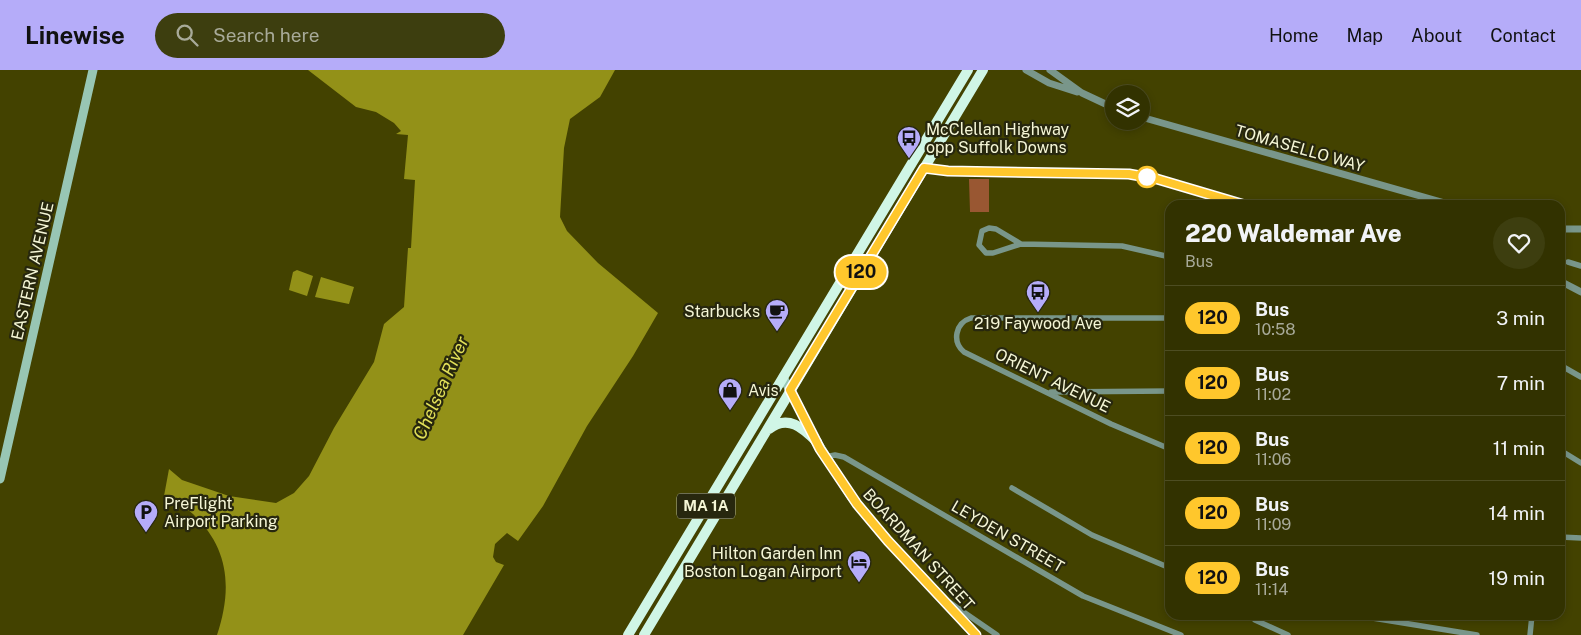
<!DOCTYPE html>
<html lang="en">
<head>
<meta charset="utf-8">
<style>
  body { margin:0; font-family:"Public Sans",sans-serif; background:#3d3e0f; color:#f1f3f6; height:100vh; display:flex; flex-direction:column; font-size:19px; white-space:nowrap }
  * { box-sizing:border-box; margin:0 }
  p { font-size:16px; color:#a8aa99 }
  .icon { flex:none; width:28px; height:28px; fill:none; stroke:currentColor; stroke-width:2; stroke-linecap:round; stroke-linejoin:round }
  .map { position:relative; flex:1; overflow:hidden }
  .panel { position:absolute; left:1165px; top:130px; width:400px; height:420px; display:flex; flex-direction:column; background:#323200; border-radius:15px; box-shadow:0 2px 8px #0003,0 0 0 1px #4d4d22 }
  .panel>* { flex:none }
  .badge { padding:0 10px; border-radius:16px; font-size:18px; line-height:32px }
  .controls { position:absolute; left:1105px; top:15px; display:grid; gap:10px }
  .controls a { display:grid; place-items:center; width:45px; height:45px; border-radius:50%; background:#323200; box-shadow:0 2px 8px #0003,0 0 0 1px #4d4d22; font-size:25px }
  .map>.badge { position:absolute; translate:-50% -50%; box-shadow:0 0 0 2px #fff }
  .round { display:grid; place-items:center; flex:none; width:52px; height:52px; border-radius:26px; background:#3d3e0f }
  .headline { display:flex; align-items:center; justify-content:space-between; height:85px; padding:0 20px }
  h1 { font-size:24px; font-weight:800; line-height:38px }
  ul { padding:0; list-style:none }
  li { display:flex; align-items:center; gap:15px; height:65px; padding:0 20px; border-top:1px solid #4d4d22 }
  li div { flex:1 }
  li b { display:block; font-size:19px }
  li em { font-style:normal }
  li .badge { min-width:55px; font-weight:700; text-align:center }
  header { display:flex; align-items:center; gap:30px; box-sizing:border-box; height:70px; padding:0 25px; background:#b5acf9; color:#111 }
  header strong { font-size:24px }
  nav { display:flex; gap:28px; margin-inline-start:auto; font-size:18px }
  .search { width:350px; height:45px; background:#3d3e0f; display:flex; align-items:center; gap:12px; box-sizing:border-box; padding:0 18px; border-radius:28px; color:#a8aa99; font-size:19px }
  .map>svg:first-child { display:block }
  .green { fill:#995732 }
  .water { fill:#939118 }
  .lines { fill:none; stroke-linecap:round; stroke-linejoin:round }
  .minor { stroke:#79968a; stroke-width:5.5 }
  .tertiary { stroke:#79968a; stroke-width:7 }
  .secondary { stroke:#98c6b4; stroke-width:9 }
  .trunk { stroke:#d0f6e6; stroke-width:10 }
  .line-casing { stroke:#fff; stroke-width:11 }
  .line { stroke:#ffc72c; stroke-width:8 }
  .stop-dot { fill:#fff; stroke:#ffc72c; stroke-width:2.5 }
  .labels { text-anchor:middle; stroke-width:4.5; stroke-linejoin:round; paint-order:stroke }
  .shield { fill:#27270e; stroke:#b7b89a; stroke-width:1 }
  .shield-label { font-size:15px; font-weight:bold; fill:#f5f6d6 }
  .poi-label { font-size:16px; fill:#f5f6d6; stroke:#27270e; text-anchor:start }
  .street-label { font-size:16px; fill:#f5f6d6; stroke:#27270e }
  .water-label { font-size:18px; font-style:italic; fill:#e2e059; stroke:#27270e }
</style>
</head>
<body>
<header>
<strong>Linewise</strong>
<div class="search"><svg class="icon" aria-label="search" viewBox="0 0 24 24"><circle cx="10" cy="10" r="6"/><path d="M15 15l6 6"/></svg>Search here</div>
<nav><a>Home</a><a>Map</a><a>About</a><a>Contact</a></nav>
</header>
<div class="map">
<svg width="1581" height="565" viewBox="0 0 1581 565">
  <rect width="100%" height="100%" fill="#434200"/>
  <path class="green" d="M 969,109 L 989,109 L 989,142 L 970,142 Z"/>
  <path class="water" d="M 308,0 L 615,0 L 600,27 L 570,49 L 564,78 L 560,147 L 567,161 L 598,193 L 658,243 L 633,286 L 587,356 L 543,436 L 518,471 L 507,463 L 495,474 L 493,487 L 496,492 L 504,495 L 463,565 L 217,565 C 232,520 230,479 193,444 C 184,436 174,432 164,426 L 169,399 L 182,410 L 229,426 L 276,433 L 294,423 L 309,406 L 334,358 L 374,292 L 384,254 L 404,237 L 408,178 L 411,178 L 415,110 L 404,109 L 408,65 L 396,64 L 401,61 L 394,53 L 376,42 L 356,37 Z
    M 297,200 L 313,206 L 307,226 L 289,220 L 293,202 Z
    M 321,207 L 354,217 L 349,234 L 315,227 Z"/>
  <g class="lines">
    <path class="minor" d="M 989,158 L 996,159 L 1021,174 L 993,183 L 986,183 L 979,175 L 982,161 Z
      M 1021,174 L 1122,176 L 1170,187
      M 1568,192 L 1581,196
      M 1170,248 L 971,248 C 955,253 952,272 964,282 L 1111,354 L 1170,379
      M 1560,295 L 1581,307
      M 1051,322 L 1170,321
      M 1560,380 L 1581,393
      M 825,387 L 835,385 L 844,387 L 1083,526 L 1181,565
      M 1012,418 L 1092,465 L 1170,498
      M 1560,467 L 1581,468
      M 949,532 L 997,565
      M 1250,545 L 1255,550 L 1288,565
      M 1354,545 L 1477,565
      M 1530,565 L 1532,545"/>
    <path class="tertiary" d="M 1026,0 L 1049,13 L 1077,22
      M 1050,0 L 1082,23 L 1114,38
      M 1141,47 L 1452,135
      M 925,97 L 948,101 L 1129,104 L 1164,111 L 1245,135
      M 1560,159 L 1581,159
      M 1560,211 L 1581,222"/>
    <path class="secondary" d="M 783,307 L 817,372 L 852,428 L 879,461 L 976,565
      M 0,409 L 93,0"/>
    <path class="trunk" d="M 769,359 C 788,344 803,358 817,372
      M 628,565 L 968,0
      M 644,565 L 983,0"/>
  </g>
  <g class="lines">
    <g class="line-casing">
      <path id="line" d="M 976,565 L 888,471 L 857,434 L 820,379 L 790,320 L 924,98 L 948,101 L 1129,104 L 1157,109 L 1245,135"/>
    </g>
    <use href="#line" class="line"/>
  </g>
  <defs>
    <g id="bus-pin" transform="scale(1.25)"><path d="M0 17L-7.5 6A9.5 9.5 0 1 1 7.5 6Z" fill="#b5acf9" stroke="#27270e"/><path d="M-5-6H5V4H4V6H2V4H-2V6H-4V4H-5ZM-3.5-4V0h7V-4ZM-3.5 1.2v1.5H-2V1.2ZM2 1.2v1.5H3.5V1.2Z" fill="#111"/></g>
    <g id="cafe-pin" transform="scale(1.25)"><path d="M0 17L-7.5 6A9.5 9.5 0 1 1 7.5 6Z" fill="#b5acf9" stroke="#27270e"/><path d="M-5.5-4.5H6V0H3Q3 3.5 0 3.5H-2.5Q-5.5 3.5-5.5 0ZM3-3.2v2h1.7v-2ZM-6 4.5H4V6H-6Z" fill="#111"/></g>
    <g id="shop-pin" transform="scale(1.25)"><path d="M0 17L-7.5 6A9.5 9.5 0 1 1 7.5 6Z" fill="#b5acf9" stroke="#27270e"/><path d="M-5-2.5h2.3a2.7 3.5 0 0 1 5.4 0H5L5.5 6h-11ZM-1.5-2.5h3a1.5 2.3 0 0 0-3 0Z" fill="#111"/></g>
    <g id="parking-pin" transform="scale(1.25)"><path d="M0 17L-7.5 6A9.5 9.5 0 1 1 7.5 6Z" fill="#b5acf9" stroke="#27270e"/><path d="M-3.5-5.5H1a3.5 3.5 0 0 1 0 7H-1V5.5H-3.5ZM-1-3.4V-.6H.8a1.4 1.4 0 0 0 0-2.8Z" fill="#111"/></g>
    <g id="hotel-pin" transform="scale(1.25)"><path d="M0 17L-7.5 6A9.5 9.5 0 1 1 7.5 6Z" fill="#b5acf9" stroke="#27270e"/><path d="M-6-4.5h1.5V1H6V5H4.5V3h-9V5H-6ZM-4 0a1.8 1.8 0 1 1 3.6 0ZM.5 0V-2.5h3Q6-2.5 6 0Z" fill="#111"/></g>
  </defs>
  <g fill-rule="evenodd">
    <use href="#bus-pin" x="909" y="68"/>
    <use href="#bus-pin" x="1038" y="222"/>
    <use href="#cafe-pin" x="777" y="241"/>
    <use href="#shop-pin" x="730" y="320"/>
    <use href="#parking-pin" x="146" y="442"/>
    <use href="#hotel-pin" x="859" y="492"/>
  </g>
  <circle class="stop-dot" cx="1147" cy="107" r="10"/>
  <g class="labels">
    <rect class="shield" x="677" y="423.5" width="58" height="25" rx="4"/>
    <g class="shield-label">
      <text x="706" y="441">MA 1A</text>
    </g>
    <g class="poi-label">
      <text x="926" y="65">McClellan Highway<tspan x="926" dy="18">opp Suffolk Downs</tspan></text>
      <text x="760" y="247" text-anchor="end">Starbucks</text>
      <text x="1038" y="259" text-anchor="middle">219 Faywood Ave</text>
      <text x="748" y="326">Avis</text>
      <text x="164" y="439">PreFlight<tspan x="164" dy="18">Airport Parking</tspan></text>
      <text x="842" y="489" text-anchor="end">Hilton Garden Inn<tspan x="842" dy="18">Boston Logan Airport</tspan></text>
    </g>
    <g class="street-label">
      <text transform="translate(1300 78) rotate(16)" y="6">TOMASELLO WAY</text>
      <text transform="translate(32 201) rotate(-77)" y="6">EASTERN AVENUE</text>
      <text transform="translate(1053 310) rotate(26)" y="6">ORIENT AVENUE</text>
      <text transform="translate(1008 466) rotate(30)" y="6">LEYDEN STREET</text>
      <text transform="translate(919 479) rotate(48)" y="6">BOARDMAN STREET</text>
    </g>
    <g class="water-label">
      <text transform="translate(441 318) rotate(-66)" y="6">Chelsea River</text>
    </g>
  </g>
</svg>
<div class="controls">
<a><svg class="icon" aria-label="layers" viewBox="0 0 24 24"><path d="M12 4l9 5-9 5-9-5zM3 14l9 5 9-5"/></svg></a>
</div>
<b class="badge" style="left:861px;top:202px;background:#ffc72c;color:#111">120</b>
<section class="panel">
<div class="headline"><div><h1>220 Waldemar Ave</h1><p>Bus</p></div><a class="round"><svg class="icon" aria-label="heart" viewBox="0 0 24 24"><path d="M12 20l-8-8c-3-5 5-10 8-4 3-6 11-1 8 4z"/></svg></a></div>
<ul>
<li><span class="badge" style="background:#ffc72c;color:#111">120</span><div><b>Bus</b><p>10:58</p></div><em>3 min</em></li>
<li><span class="badge" style="background:#ffc72c;color:#111">120</span><div><b>Bus</b><p>11:02</p></div><em>7 min</em></li>
<li><span class="badge" style="background:#ffc72c;color:#111">120</span><div><b>Bus</b><p>11:06</p></div><em>11 min</em></li>
<li><span class="badge" style="background:#ffc72c;color:#111">120</span><div><b>Bus</b><p>11:09</p></div><em>14 min</em></li>
<li><span class="badge" style="background:#ffc72c;color:#111">120</span><div><b>Bus</b><p>11:14</p></div><em>19 min</em></li>
</ul>
</section>
</div>
</body>
</html>
